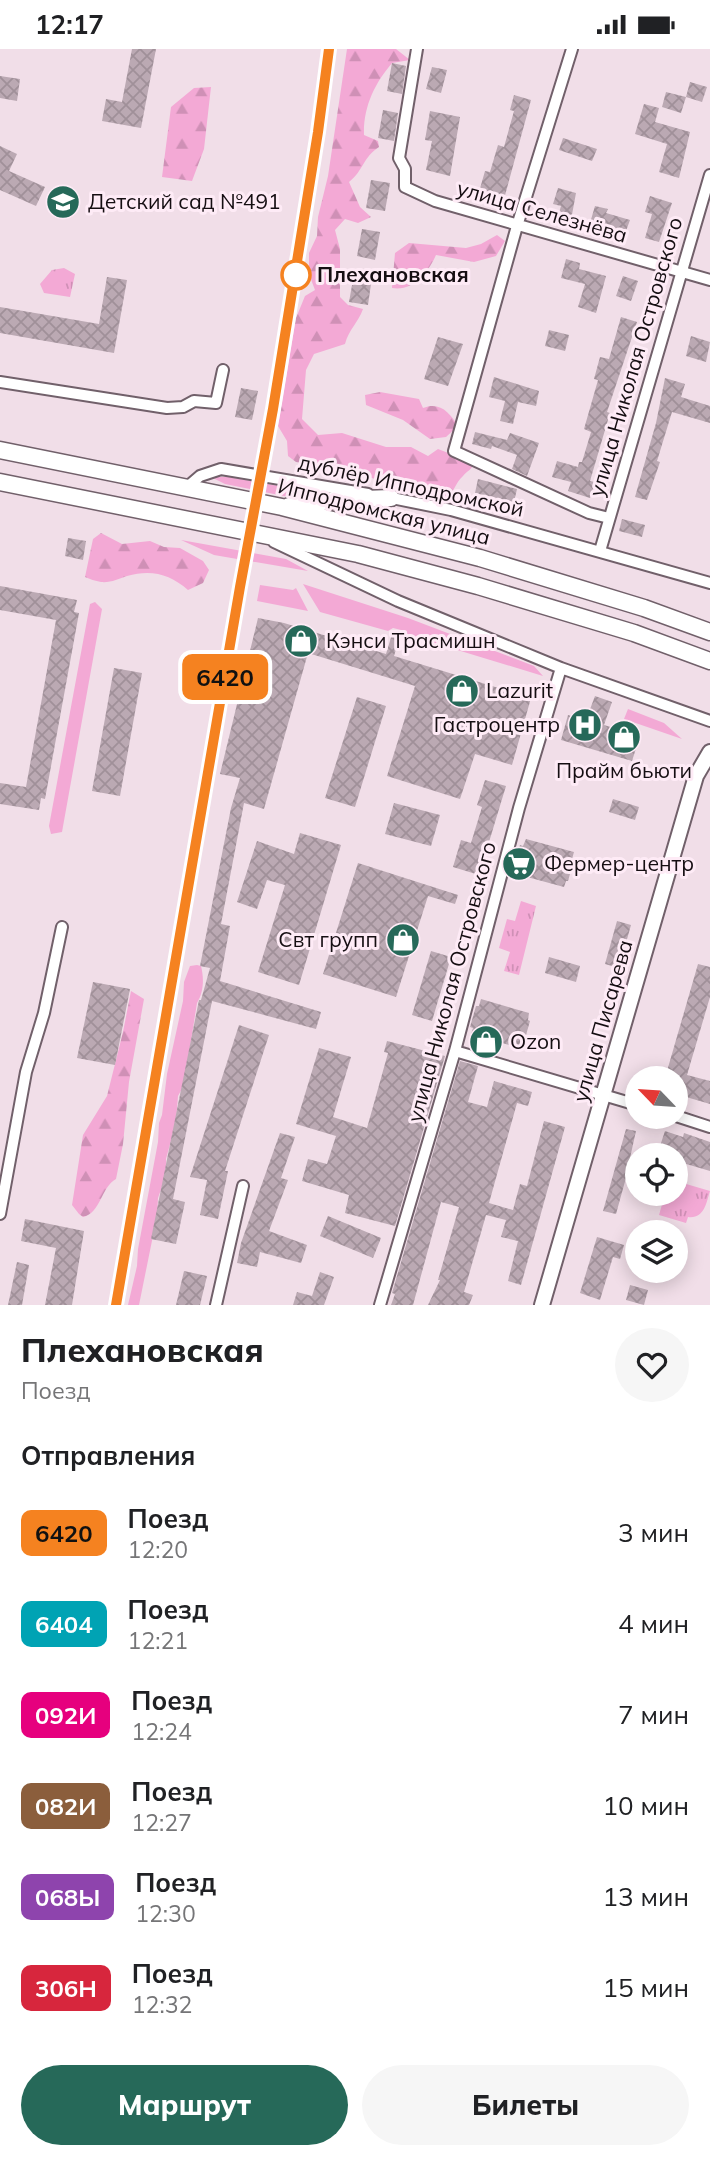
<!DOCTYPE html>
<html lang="ru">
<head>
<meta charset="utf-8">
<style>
  body { margin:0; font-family:Mulish,sans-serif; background:#f6f6f6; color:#202124; height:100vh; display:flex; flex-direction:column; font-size:26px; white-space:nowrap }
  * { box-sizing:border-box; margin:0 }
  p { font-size:23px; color:#757577 }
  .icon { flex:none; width:38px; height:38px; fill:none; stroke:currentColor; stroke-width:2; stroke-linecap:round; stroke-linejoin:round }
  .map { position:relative; height:1256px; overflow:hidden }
  .panel { display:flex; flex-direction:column; background:#fff; flex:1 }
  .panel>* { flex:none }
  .badge { padding:0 14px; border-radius:10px; font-size:24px; line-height:46px }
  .needle { width:46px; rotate:295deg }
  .fabs { position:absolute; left:625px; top:1017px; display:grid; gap:14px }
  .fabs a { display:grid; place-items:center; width:63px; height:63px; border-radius:50%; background:#fff; box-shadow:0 4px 18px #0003; font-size:35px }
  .map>.badge { position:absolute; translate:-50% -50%; box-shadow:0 0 0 4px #fff }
  h2 { padding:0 21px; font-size:26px; line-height:63px }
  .round { display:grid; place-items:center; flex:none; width:74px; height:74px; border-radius:37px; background:#f6f6f6 }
  .overview { display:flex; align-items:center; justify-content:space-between; height:119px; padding:0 21px }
  h1 { font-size:33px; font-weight:800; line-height:52px }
  .cta { display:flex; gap:14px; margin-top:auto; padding:14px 21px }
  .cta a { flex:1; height:80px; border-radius:42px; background:#266959; color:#fff; font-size:28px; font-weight:800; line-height:80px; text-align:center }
  .cta a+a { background:#f6f6f6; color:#202124 }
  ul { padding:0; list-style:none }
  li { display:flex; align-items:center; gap:21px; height:91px; padding:0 21px }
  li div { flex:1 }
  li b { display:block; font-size:26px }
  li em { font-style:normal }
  li .badge { min-width:77px; font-weight:700; text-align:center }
  .status { display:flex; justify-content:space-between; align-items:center; height:49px; padding:0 35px; background:#fff; direction:ltr }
  .status svg { height:19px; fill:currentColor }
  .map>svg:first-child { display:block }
  .grass { fill:#f3a9d5 }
  .forest { fill:url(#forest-firs) }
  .park { fill:url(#park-tufts) }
  .building { fill:url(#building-cross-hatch) }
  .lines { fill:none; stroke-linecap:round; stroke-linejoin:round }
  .minor-casing { stroke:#71606a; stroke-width:14 }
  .major-casing { stroke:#71606a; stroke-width:18 }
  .highway-casing { stroke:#71606a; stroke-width:19 }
  .minor { stroke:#fff; stroke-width:10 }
  .major { stroke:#fff; stroke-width:14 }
  .highway { stroke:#fff; stroke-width:16 }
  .rail { stroke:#5c5157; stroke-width:3.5 }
  .line-casing { stroke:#fff; stroke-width:16 }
  .line { stroke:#f58220; stroke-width:10 }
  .stop-dot { fill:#fff; stroke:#f58220; stroke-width:3.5 }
  .labels { text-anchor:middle; stroke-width:6; stroke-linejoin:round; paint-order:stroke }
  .poi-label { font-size:21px; fill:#150e12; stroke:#feebf6; text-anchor:start }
  .street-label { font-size:21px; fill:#150e12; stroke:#feebf6 }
  .stop-label { font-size:21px; font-weight:bold; fill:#150e12; stroke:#feebf6; text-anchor:start }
</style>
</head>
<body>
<div class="status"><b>12:17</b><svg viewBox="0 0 49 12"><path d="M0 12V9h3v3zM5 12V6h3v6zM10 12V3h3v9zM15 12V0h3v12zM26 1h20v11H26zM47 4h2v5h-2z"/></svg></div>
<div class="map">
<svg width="710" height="1256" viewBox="0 0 710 1256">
  <defs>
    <pattern id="forest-firs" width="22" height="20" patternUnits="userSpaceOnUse" patternTransform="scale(1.75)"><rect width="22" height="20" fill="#f3a9d5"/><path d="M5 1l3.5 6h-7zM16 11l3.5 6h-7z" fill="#cf90b6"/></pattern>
    <pattern id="park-tufts" width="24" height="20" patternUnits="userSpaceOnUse" patternTransform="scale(1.75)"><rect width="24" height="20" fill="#f3a9d5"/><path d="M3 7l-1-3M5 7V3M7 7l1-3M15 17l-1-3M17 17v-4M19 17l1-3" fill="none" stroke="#cf90b6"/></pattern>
    <pattern id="building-cross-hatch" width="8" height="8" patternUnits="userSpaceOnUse" patternTransform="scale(1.75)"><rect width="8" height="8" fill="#bba9b3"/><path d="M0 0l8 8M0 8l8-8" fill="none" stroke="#a09099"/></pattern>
  </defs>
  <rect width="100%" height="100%" fill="#f1dee8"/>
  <path class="grass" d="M 211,428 L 229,428 L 318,444 L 289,448 L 225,435 Z
    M 181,491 L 286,510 L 308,522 L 214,506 Z
    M 303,535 L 408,569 L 534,617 L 543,627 L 408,586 L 405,582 L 393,579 L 388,582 L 320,563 Z
    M 260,536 L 293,541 L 296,539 L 308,562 L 257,552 Z
    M 95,553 L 102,560 L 62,783 L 51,785 L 49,777 L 90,555 Z
    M 628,660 L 664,674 L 682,690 L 624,670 Z
    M 197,916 L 201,917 C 204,929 204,943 197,954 L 184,1036 L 178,1047 L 176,1073 L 166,1110 L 167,1123 L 158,1149 L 157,1167 L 139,1256 L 128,1256 L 137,1217 L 138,1200 L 158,1093 L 159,1074 L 162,1066 L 167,1025 L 183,952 L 184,933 L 190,917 Z"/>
  <path class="forest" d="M 347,0 L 396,0 L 410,11 L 392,14 C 375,34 363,58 364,86 L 378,92 L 379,98 C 363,108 364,121 349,133 L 360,158 L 371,168 L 358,174 L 345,170 L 335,181 L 340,200 L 340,248 L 348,256 L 363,260 C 358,274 349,280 345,295 L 314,305 L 306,321 L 302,370 L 318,386 L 342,384 L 386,398 L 411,398 L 428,407 L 438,400 L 474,414 C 471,422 468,421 463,427 C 455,434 455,443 445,450 L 428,442 L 315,416 L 296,413 L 288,407 L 287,392 L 278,377 L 296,269 L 305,247 L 315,241 L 309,225 L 309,204 L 317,187 L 318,168 L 328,127 Z
    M 211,38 L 204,100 L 192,132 L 162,128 L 171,58 L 194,39 Z
    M 497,186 L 505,192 L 496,207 L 474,213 L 436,206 C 429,222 413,243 392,239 L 395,204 L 409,194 L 466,199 L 481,195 Z
    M 380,343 L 419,350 L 423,359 C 440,352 450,364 458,377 L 446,388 L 430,390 L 403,371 L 366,356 L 365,346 Z
    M 101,484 L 122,495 L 150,492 L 164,498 L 180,499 L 203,512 L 209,521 L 203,534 L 188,541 C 170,525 151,520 127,527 C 119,530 110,534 101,533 C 95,532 90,530 85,528 L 93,490 Z
    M 131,942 L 144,950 L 129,1033 L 123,1095 L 116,1130 C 101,1138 101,1164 83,1168 L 79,1165 L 72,1156 L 83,1086 L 107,1047 L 123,983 Z"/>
  <path class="park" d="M 64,219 L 75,225 L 70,248 L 44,244 L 40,235 L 52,221 Z
    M 521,852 L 536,857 L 519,926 L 504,922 L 510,903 L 499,899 L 507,870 L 515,872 Z
    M 676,1132 L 710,1142 C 706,1155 704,1170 688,1168 L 686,1174 L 659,1166 L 665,1145 L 676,1144 Z"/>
  <path class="building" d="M 132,0 L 156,0 L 141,79 L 102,72 L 106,50 L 122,53 Z
    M 392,14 L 406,17 L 402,45 L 387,42 Z
    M 432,18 L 447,21 L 441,44 L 426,40 Z
    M 0,27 L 20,30 L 17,52 L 0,49 Z
    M 690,33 L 707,38 L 702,53 L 686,48 Z
    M 666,43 L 686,48 L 681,64 L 662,58 Z
    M 514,46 L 531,51 L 504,150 L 479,143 L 485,122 L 490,123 L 498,96 L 504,98 L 514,62 L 510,61 Z
    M 644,55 L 659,59 L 655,73 L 690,83 L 679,129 L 659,123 L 667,95 L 635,85 Z
    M 383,61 L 398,64 L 394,92 L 378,89 Z
    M 430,62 L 460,68 L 450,127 L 426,121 L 432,92 L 425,91 Z
    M 563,89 L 597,100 L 592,112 L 559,101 Z
    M 0,97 L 17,105 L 9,122 L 45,138 L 36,157 L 0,141 Z
    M 371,131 L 390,134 L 385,162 L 366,159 Z
    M 558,139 L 576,144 L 571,171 L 558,167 L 561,157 L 553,155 Z
    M 650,147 L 672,154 L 659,193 L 645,189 L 652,165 L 645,163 Z
    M 595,157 L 608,160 L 606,164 L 630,171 L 626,182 L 590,174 Z
    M 362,180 L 380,183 L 375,211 L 357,207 Z
    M 566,210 L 580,214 L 579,220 L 606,227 L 596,264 L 578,258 L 585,235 L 561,229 Z
    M 354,225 L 372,228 L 368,256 L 349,253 Z
    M 623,227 L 638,232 L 631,252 L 616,247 Z
    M 107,228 L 127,231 L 114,304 L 0,284 L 0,258 L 99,275 Z
    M 621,268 L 637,273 L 607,363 L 610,364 L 590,432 L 595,433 L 590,449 L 568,442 L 571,433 L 552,428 L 557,412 L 578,418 L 579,413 L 582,413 L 591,383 L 584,380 L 598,331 L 594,330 L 600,308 L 609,310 Z
    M 549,281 L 569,286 L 565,302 L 545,297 Z
    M 691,287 L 710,293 L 706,313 L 686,307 Z
    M 438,288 L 463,295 L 448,337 L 424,330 Z
    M 494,328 L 539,342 L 536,357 L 518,353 L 513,375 L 500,372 L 505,352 L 489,348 Z
    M 665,329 L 685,335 L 681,348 L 710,357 L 710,374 L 672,363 L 657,412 L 660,413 L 647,451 L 635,448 L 656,374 Z
    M 241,339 L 258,342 L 252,371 L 235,368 Z
    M 475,383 L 507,391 L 510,384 L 539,394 L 527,427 L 512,420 L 517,406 L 492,397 L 491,400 L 472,395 Z
    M 478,430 L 517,440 L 514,453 L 475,444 Z
    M 622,470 L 645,476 L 642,488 L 619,482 Z
    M 68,489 L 86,492 L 83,511 L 65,507 Z
    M 0,537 L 77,551 L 74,563 L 79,564 L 45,750 L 41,749 L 39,761 L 0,755 L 0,734 L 26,738 L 56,571 L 0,561 Z
    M 258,569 L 284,574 L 386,605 L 393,582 L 401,584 L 394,607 L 531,649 L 512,716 L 475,705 L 460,750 L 387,727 L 415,637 L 308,604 L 264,760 L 244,754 L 221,875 L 230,877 L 220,932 L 321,963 L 316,980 L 212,952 L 173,1150 L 185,1153 L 176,1195 L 151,1190 L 199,951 L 201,951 L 210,919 L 200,917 L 231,759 L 240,729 L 220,725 Z
    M 114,619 L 142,624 L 120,747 L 92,742 Z
    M 595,647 L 612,653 L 604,676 L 640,687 L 632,712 L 561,691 L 568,666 L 586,671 Z
    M 357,648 L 386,657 L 355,758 L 325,749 Z
    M 485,731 L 506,737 L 479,826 L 453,818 L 461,791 L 471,794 L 482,758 L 477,756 Z
    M 613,750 L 639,758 L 635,771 L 609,763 Z
    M 394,754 L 440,766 L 431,797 L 385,785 Z
    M 300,784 L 341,796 L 299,936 L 258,923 L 285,836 L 267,831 L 257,860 L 237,853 L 257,792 L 294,805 Z
    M 526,790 L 574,803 L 572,810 L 574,811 L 568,832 L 566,832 L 564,838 L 516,825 L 518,818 L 514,817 L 520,796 L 523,797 Z
    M 358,814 L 458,846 L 455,855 L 428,847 L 396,948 L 323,925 Z
    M 617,872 L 631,876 L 619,919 L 605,915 Z
    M 431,902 L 451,908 L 432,972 L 412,966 Z
    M 549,908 L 580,917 L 576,933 L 545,924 Z
    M 698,915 L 710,918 L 710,948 L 687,1026 L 710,1032 L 710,1055 L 676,1045 L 676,1029 L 665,1029 Z
    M 93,933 L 130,940 L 115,1016 L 77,1009 Z
    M 481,950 L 529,964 L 528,971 L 530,972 L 524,993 L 522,993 L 520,999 L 471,985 L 473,979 L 470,978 L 476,957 L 479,957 Z
    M 239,976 L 269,986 L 225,1122 L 228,1122 L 218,1170 L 200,1166 L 207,1131 L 190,1128 Z
    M 387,992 L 445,1007 L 395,1177 L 345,1164 L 349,1146 L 302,1132 L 308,1110 L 327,1115 L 336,1087 L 296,1075 L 319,999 L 351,1008 L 333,1068 L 367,1079 L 388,1004 L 384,1003 Z
    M 460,1012 L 478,1017 L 468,1053 L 487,1058 L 494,1032 L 532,1043 L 528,1057 L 517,1054 L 489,1154 L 513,1161 L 520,1135 L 527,1137 L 544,1072 L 565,1078 L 521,1236 L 508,1232 L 518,1192 L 501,1188 L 506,1171 L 486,1166 L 464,1243 L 473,1246 L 469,1256 L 428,1256 L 440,1231 L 438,1231 L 459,1158 L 441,1153 L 413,1256 L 391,1256 L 395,1245 L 392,1244 Z
    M 626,1080 L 636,1082 L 630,1109 L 633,1110 L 631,1119 L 629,1118 L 616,1165 L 603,1162 Z
    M 665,1082 L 683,1088 L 684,1084 L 710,1093 L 710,1122 L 676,1112 L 676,1106 L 657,1106 Z
    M 280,1084 L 295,1088 L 281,1129 L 288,1131 L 269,1182 L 307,1196 L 301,1214 L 260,1203 L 257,1218 L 237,1214 L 241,1194 Z
    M 328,1167 L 381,1189 L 373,1209 L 320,1187 Z
    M 25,1170 L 84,1182 L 72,1256 L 45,1256 L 56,1199 L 21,1192 Z
    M 597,1188 L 624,1196 L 620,1210 L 613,1208 L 600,1251 L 580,1244 Z
    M 17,1213 L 29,1216 L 22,1256 L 8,1256 Z
    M 184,1222 L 207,1227 L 200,1256 L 176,1256 Z
    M 320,1223 L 334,1228 L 324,1256 L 293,1256 L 297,1243 L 312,1247 Z
    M 630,1236 L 648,1241 L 644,1256 L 626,1251 Z"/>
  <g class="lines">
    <g class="minor-casing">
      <path id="minor" d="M 417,0 L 399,109 L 405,120 L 405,138 L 435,152 L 710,231
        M 572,0 L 517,177 L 454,402 L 589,464 L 609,469
        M 0,333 L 167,359 L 183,358 L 194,352 L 216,354 L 223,321
        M 186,439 L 200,427 L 221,420 L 368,445
        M 387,448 L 451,461 L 710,534
        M 274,493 L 398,552 L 561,619 L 710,672
        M 600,502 L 710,126
        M 455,1002 L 637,1056
        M 676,1067 L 710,1078
        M 0,1165 L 26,1023 L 44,964 L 62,878
        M 216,1256 L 243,1137
        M 380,1256 L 455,1002 L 519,759 L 561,619"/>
    </g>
    <g class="major-casing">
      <path id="major" d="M 542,1256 L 696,727 L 710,703"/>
    </g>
    <g class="highway-casing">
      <path id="highway" d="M 0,401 L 282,458 L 480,509 L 644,559 L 710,583
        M 0,433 L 358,505 L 478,537 L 634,584 L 710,612
        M 289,457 L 337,451 L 391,449"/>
    </g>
    <use href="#minor" class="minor"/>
    <use href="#major" class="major"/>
    <use href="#highway" class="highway"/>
    <path class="rail" d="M 116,1256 L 240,538 L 269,387 L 299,204 L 329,0"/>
  </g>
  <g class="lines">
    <g class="line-casing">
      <path id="line" d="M 116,1256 L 240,538 L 273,360 L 318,83 L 329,0"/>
    </g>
    <use href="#line" class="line"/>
  </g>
  <defs>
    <g id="school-disc" transform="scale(1.75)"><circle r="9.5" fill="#266959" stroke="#feebf6"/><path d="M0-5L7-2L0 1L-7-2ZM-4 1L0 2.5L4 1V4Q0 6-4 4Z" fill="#fff"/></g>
    <g id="shop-disc" transform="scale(1.75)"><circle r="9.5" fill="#266959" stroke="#feebf6"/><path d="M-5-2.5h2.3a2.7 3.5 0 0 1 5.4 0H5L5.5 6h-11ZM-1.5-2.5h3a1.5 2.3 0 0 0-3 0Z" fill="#fff"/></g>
    <g id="hospital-disc" transform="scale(1.75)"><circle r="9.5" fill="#266959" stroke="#feebf6"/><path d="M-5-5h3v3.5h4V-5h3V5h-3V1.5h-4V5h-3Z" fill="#fff"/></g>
    <g id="supermarket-disc" transform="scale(1.75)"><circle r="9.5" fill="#266959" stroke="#feebf6"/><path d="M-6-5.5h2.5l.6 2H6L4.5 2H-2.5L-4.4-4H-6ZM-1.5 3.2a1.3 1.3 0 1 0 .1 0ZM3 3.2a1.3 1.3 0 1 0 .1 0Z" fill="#fff"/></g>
  </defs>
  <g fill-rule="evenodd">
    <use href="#school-disc" x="63" y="153"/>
    <use href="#shop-disc" x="301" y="592"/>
    <use href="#shop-disc" x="462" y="642"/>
    <use href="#hospital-disc" x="585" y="676"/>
    <use href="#shop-disc" x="624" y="688"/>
    <use href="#supermarket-disc" x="519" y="815"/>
    <use href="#shop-disc" x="403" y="891"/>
    <use href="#shop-disc" x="486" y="993"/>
  </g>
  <circle class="stop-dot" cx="296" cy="226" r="14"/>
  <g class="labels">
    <g class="poi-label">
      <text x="88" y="160">Детский сад №491</text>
      <text x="326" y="599">Кэнси Трасмишн</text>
      <text x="486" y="649">Lazurit</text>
      <text x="560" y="683" text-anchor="end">Гастроцентр</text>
      <text x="624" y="729" text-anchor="middle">Прайм бьюти</text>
      <text x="544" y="822">Фермер-центр</text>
      <text x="378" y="898" text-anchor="end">Свт групп</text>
      <text x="510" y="1000">Ozon</text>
    </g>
    <g class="street-label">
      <text transform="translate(542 163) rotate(16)" y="7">улица Селезнёва</text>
      <text transform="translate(636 308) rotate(-74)" y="7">улица Николая Островского</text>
      <text transform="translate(411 437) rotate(12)" y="7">дублёр Ипподромской</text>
      <text transform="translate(384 463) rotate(14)" y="7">Ипподромская улица</text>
      <text transform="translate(452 933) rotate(-75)" y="7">улица Николая Островского</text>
      <text transform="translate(603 972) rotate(-74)" y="7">улица Писарева</text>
    </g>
    <g class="stop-label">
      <text x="317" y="233">Плехановская</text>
    </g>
  </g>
</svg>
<div class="fabs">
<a><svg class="needle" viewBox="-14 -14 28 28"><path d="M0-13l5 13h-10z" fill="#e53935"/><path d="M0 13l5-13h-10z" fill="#757577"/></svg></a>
<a><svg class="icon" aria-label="locate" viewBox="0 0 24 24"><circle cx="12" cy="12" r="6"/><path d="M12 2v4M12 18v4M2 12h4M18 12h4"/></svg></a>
<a><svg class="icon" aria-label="layers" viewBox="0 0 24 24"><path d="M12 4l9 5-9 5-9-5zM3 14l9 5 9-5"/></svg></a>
</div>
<b class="badge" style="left:225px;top:628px;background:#f58220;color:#111">6420</b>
</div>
<section class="panel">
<div class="overview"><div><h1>Плехановская</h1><p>Поезд</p></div><a class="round"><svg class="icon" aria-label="heart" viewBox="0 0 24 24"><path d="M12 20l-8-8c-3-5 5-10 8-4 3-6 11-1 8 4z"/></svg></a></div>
<h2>Отправления</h2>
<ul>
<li><span class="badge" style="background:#f58220;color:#111">6420</span><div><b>Поезд</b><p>12:20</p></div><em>3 мин</em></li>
<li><span class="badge" style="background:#00a3b4;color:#fff">6404</span><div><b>Поезд</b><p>12:21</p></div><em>4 мин</em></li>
<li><span class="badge" style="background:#e6007e;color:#fff">092И</span><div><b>Поезд</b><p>12:24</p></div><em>7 мин</em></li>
<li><span class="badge" style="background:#8b5e3c;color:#fff">082И</span><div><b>Поезд</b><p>12:27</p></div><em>10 мин</em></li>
<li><span class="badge" style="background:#8e44ad;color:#fff">068Ы</span><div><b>Поезд</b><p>12:30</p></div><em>13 мин</em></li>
<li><span class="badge" style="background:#d7263d;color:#fff">306Н</span><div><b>Поезд</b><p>12:32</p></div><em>15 мин</em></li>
</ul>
<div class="cta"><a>Маршрут</a><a>Билеты</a></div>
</section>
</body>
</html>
